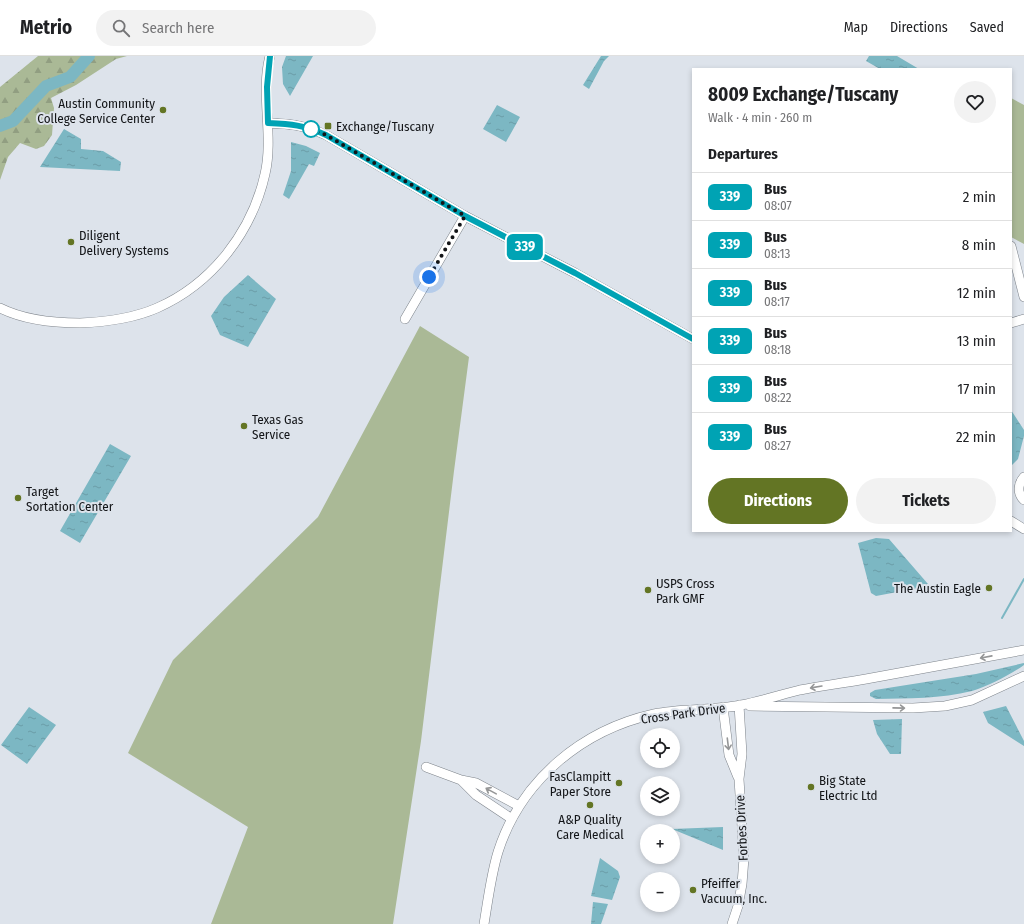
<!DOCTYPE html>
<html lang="en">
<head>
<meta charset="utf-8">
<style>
  body { margin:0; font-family:"Fira Sans Condensed",sans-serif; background:#f2f2f2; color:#202124; height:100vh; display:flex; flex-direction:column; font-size:15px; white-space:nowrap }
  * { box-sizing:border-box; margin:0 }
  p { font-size:13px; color:#757577 }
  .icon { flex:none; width:22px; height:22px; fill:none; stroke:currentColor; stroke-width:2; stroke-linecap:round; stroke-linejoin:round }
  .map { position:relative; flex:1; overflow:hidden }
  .panel { position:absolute; left:692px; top:12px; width:320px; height:464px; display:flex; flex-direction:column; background:#fff; border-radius:0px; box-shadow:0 2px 6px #0003 }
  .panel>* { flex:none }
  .badge { padding:0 8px; border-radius:6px; font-size:14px; line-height:26px }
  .buttons { position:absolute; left:640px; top:672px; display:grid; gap:8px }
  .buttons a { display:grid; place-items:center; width:40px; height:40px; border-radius:50%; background:#fff; box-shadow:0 2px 6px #0003; font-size:20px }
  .you { position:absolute; width:20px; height:20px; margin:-10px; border:3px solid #fff; border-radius:50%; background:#1a73e8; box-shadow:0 0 0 6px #1a73e833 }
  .map>.badge { position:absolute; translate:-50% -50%; box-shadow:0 0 0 2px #fff }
  h2 { padding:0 16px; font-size:15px; line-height:36px }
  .round { display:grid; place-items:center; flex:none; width:42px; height:42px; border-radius:21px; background:#f2f2f2 }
  .headline { display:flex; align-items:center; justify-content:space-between; height:68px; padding:0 16px }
  h1 { font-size:19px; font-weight:700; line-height:30px }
  .button { display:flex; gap:8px; margin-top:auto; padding:8px 16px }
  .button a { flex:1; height:46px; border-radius:24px; background:#637524; color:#fff; font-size:16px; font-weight:700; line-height:46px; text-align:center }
  .button a+a { background:#f2f2f2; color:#202124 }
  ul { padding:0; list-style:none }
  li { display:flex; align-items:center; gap:12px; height:48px; padding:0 16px; border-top:1px solid #e0e0e0 }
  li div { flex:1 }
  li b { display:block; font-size:15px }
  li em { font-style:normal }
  li .badge { min-width:44px; font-weight:700; text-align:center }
  header { display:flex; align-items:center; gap:24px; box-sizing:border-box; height:56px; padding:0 20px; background:#fff; border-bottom:1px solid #e0e0e0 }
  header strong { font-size:19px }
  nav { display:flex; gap:22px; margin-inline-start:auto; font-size:14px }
  .search { width:280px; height:36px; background:#f2f2f2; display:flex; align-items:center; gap:10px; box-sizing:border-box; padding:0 14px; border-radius:22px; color:#757577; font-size:15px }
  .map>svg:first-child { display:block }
  .grass { fill:#aab996 }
  .forest { fill:url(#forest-firs) }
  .water { fill:url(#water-ripples) }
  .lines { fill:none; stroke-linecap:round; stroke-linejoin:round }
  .stream { stroke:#7cb7c3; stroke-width:2 }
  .river { stroke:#7cb7c3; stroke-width:12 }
  .minor-casing { stroke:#7d838a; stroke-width:10 }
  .minor { stroke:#fff; stroke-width:9 }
  .oneway { stroke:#959697 }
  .line-casing { stroke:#fff; stroke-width:9 }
  .line { stroke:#00a3b4; stroke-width:6 }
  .walk { stroke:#131518; stroke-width:4; stroke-dasharray:0 7.2 }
  .poi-dot { fill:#637524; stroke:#dde3eb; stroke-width:1.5 }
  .stop-dot { fill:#fff; stroke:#00a3b4; stroke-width:2 }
  .labels { text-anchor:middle; stroke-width:4; stroke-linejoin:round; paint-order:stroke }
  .poi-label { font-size:13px; fill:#131518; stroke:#dde3eb; text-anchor:start }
  .street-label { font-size:13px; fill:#131518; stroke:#dde3eb }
</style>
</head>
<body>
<header>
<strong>Metrio</strong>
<div class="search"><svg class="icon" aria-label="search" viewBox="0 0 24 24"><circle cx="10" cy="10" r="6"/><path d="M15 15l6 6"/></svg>Search here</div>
<nav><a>Map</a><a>Directions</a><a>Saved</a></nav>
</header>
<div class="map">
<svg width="1024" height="868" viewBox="0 0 1024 868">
  <defs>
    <pattern id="forest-firs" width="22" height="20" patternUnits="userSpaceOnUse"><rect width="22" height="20" fill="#aab996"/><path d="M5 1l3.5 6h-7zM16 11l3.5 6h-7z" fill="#919e81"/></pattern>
    <pattern id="water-ripples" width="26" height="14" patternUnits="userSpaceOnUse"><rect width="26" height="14" fill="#7cb7c3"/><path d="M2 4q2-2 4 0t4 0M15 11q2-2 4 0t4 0" fill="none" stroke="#6a9ca7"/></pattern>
  </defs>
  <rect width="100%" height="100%" fill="#dde3eb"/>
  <path class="grass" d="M 1011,42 L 1024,49 L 1024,188 L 1011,181 Z
    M 420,270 L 469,301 L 454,415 L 421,685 L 393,868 L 211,868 L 248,771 L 128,697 L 173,604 L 318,461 Z"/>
  <path class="forest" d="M 38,0 L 127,0 L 116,3 L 76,29 L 51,42 L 54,52 L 52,79 L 44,90 L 36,93 L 20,87 L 8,101 L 0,124 L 0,31 Z"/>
  <path class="water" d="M 286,0 L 313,0 L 290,40 L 283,28 L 282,11 Z
    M 601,0 L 609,0 L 604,5 L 589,33 L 583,29 Z
    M 869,0 L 897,0 L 919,13 L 880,13 L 866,5 Z
    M 497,49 L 520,61 L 506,86 L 483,73 Z
    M 64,73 L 81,83 L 81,93 L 103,95 L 121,106 L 120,115 L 40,111 Z
    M 291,86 L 306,90 L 320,97 L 314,110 L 309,108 L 289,143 L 283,139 L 291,115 Z
    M 248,219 L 276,243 L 248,291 L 220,279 L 211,260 L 224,241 Z
    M 1011,354 L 1024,374 L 1024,380 L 1018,403 L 1011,410 Z
    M 110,388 L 131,400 L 80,487 L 60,475 Z
    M 876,482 L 889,483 L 928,528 L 924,531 L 876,540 L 871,537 L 858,487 Z
    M 1024,607 L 1024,609 C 1010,619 988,630 972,635 C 941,643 908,642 876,643 L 870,640 L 870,637 L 875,634 L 976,618 Z
    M 1006,650 L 1024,685 L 1024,690 L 988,667 L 983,656 Z
    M 29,651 L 56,669 L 27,708 L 1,689 Z
    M 902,663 L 901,698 L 890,698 L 877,678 L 873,664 Z
    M 723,771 L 723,794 L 672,773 Z
    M 600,802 L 618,815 L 620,821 L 612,844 L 591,840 Z
    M 593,846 L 608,848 L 601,868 L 591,868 Z"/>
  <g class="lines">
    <path class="stream" d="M 1002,562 L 1024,523"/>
    <path class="river" d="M 0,70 L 13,65 L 46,30 L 70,21 L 89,0"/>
    <g class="minor-casing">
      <path id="minor" d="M 268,67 C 291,68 304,69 326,79 L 465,160 L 575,217 L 693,283
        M 1011,190 L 1024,241
        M 0,252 C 24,264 54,267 80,267 C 105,266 134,262 157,252 C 212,228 252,176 265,118 C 274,80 260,37 270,0
        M 405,263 L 465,160
        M 1011,267 L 1024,263
        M 1024,421 C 1018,428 1017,437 1024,444
        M 1011,465 L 1024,473
        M 750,650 L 913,652 L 945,650 L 972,644 L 1024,620
        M 723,651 L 729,699 L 738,721
        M 426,711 L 461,724 L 476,727 L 519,750
        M 461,724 L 476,739 L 512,763
        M 484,868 C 488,844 491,819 498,796 C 521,724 582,674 654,658 C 682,652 713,655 741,649 C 761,645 780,639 800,634 C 821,630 844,627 866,623 C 918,613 971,604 1024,594
        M 732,868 L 738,850 L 742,828 L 744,802 L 739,723 L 742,698 L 739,649"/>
    </g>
    <use href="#minor" class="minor"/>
  </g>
  <defs><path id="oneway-shaft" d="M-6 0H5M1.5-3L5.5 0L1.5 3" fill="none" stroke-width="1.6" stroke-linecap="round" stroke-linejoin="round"/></defs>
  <g class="oneway">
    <use href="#oneway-shaft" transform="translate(986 601) rotate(169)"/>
    <use href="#oneway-shaft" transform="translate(816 631) rotate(170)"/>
    <use href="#oneway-shaft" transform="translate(899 652) rotate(1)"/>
    <use href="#oneway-shaft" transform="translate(728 688) rotate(83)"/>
    <use href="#oneway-shaft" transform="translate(491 735) rotate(-151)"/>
  </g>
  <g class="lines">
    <g class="line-casing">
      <path id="line" d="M 270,0 L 267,31 L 268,67 C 291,68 304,69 326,79 L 465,160 L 575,217 L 693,283"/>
    </g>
    <use href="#line" class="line"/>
    <path class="walk" d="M 311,73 L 326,79 L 465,160 L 429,221"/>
  </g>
  <g class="poi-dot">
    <circle cx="163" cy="54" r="4"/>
    <rect x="324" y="66" width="8" height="8" rx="2"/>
    <circle cx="71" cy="186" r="4"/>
    <circle cx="244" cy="370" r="4"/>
    <circle cx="18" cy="442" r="4"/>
    <circle cx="989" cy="532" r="4"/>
    <circle cx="648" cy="534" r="4"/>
    <circle cx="619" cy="727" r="4"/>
    <circle cx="811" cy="731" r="4"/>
    <circle cx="590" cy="749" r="4"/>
    <circle cx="693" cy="834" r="4"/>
  </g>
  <circle class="stop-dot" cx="311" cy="73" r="8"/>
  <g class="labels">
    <g class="poi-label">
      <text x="155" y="52" text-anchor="end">Austin Community<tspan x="155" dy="15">College Service Center</tspan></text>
      <text x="336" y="75">Exchange/Tuscany</text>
      <text x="79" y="184">Diligent<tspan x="79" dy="15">Delivery Systems</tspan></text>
      <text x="252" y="368">Texas Gas<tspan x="252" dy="15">Service</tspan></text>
      <text x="26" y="440">Target<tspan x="26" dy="15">Sortation Center</tspan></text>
      <text x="656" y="532">USPS Cross<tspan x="656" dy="15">Park GMF</tspan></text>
      <text x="981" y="537" text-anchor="end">The Austin Eagle</text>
      <text x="611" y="725" text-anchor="end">FasClampitt<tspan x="611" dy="15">Paper Store</tspan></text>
      <text x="819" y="729">Big State<tspan x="819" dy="15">Electric Ltd</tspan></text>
      <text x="590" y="768" text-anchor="middle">A&amp;P Quality<tspan x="590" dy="15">Care Medical</tspan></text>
      <text x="701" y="832">Pfeiffer<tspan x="701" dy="15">Vacuum, Inc.</tspan></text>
    </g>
    <g class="street-label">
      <text transform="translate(683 657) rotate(-8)" y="5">Cross Park Drive</text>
      <text transform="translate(741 772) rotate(-93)" y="5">Forbes Drive</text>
    </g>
  </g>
</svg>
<div class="buttons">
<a><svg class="icon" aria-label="locate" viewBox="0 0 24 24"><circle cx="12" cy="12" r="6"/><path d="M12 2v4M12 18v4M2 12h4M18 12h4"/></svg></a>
<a><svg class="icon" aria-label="layers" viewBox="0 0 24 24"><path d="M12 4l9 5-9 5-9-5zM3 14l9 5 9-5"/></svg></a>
<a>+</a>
<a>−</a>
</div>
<div class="you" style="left:429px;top:221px"></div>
<b class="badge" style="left:525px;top:191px;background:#00a3b4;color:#fff">339</b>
<section class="panel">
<div class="headline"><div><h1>8009 Exchange/Tuscany</h1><p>Walk · 4 min · 260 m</p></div><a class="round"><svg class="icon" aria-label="heart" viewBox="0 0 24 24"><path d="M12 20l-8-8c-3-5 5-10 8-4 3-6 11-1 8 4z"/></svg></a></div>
<h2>Departures</h2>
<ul>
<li><span class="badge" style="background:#00a3b4;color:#fff">339</span><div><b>Bus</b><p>08:07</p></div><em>2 min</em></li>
<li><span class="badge" style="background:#00a3b4;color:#fff">339</span><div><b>Bus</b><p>08:13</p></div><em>8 min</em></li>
<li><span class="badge" style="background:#00a3b4;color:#fff">339</span><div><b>Bus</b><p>08:17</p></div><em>12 min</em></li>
<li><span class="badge" style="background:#00a3b4;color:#fff">339</span><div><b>Bus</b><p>08:18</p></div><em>13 min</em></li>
<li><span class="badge" style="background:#00a3b4;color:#fff">339</span><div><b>Bus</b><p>08:22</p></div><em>17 min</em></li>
<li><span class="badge" style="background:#00a3b4;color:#fff">339</span><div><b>Bus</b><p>08:27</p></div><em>22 min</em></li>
</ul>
<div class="button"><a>Directions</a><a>Tickets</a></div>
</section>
</div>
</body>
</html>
